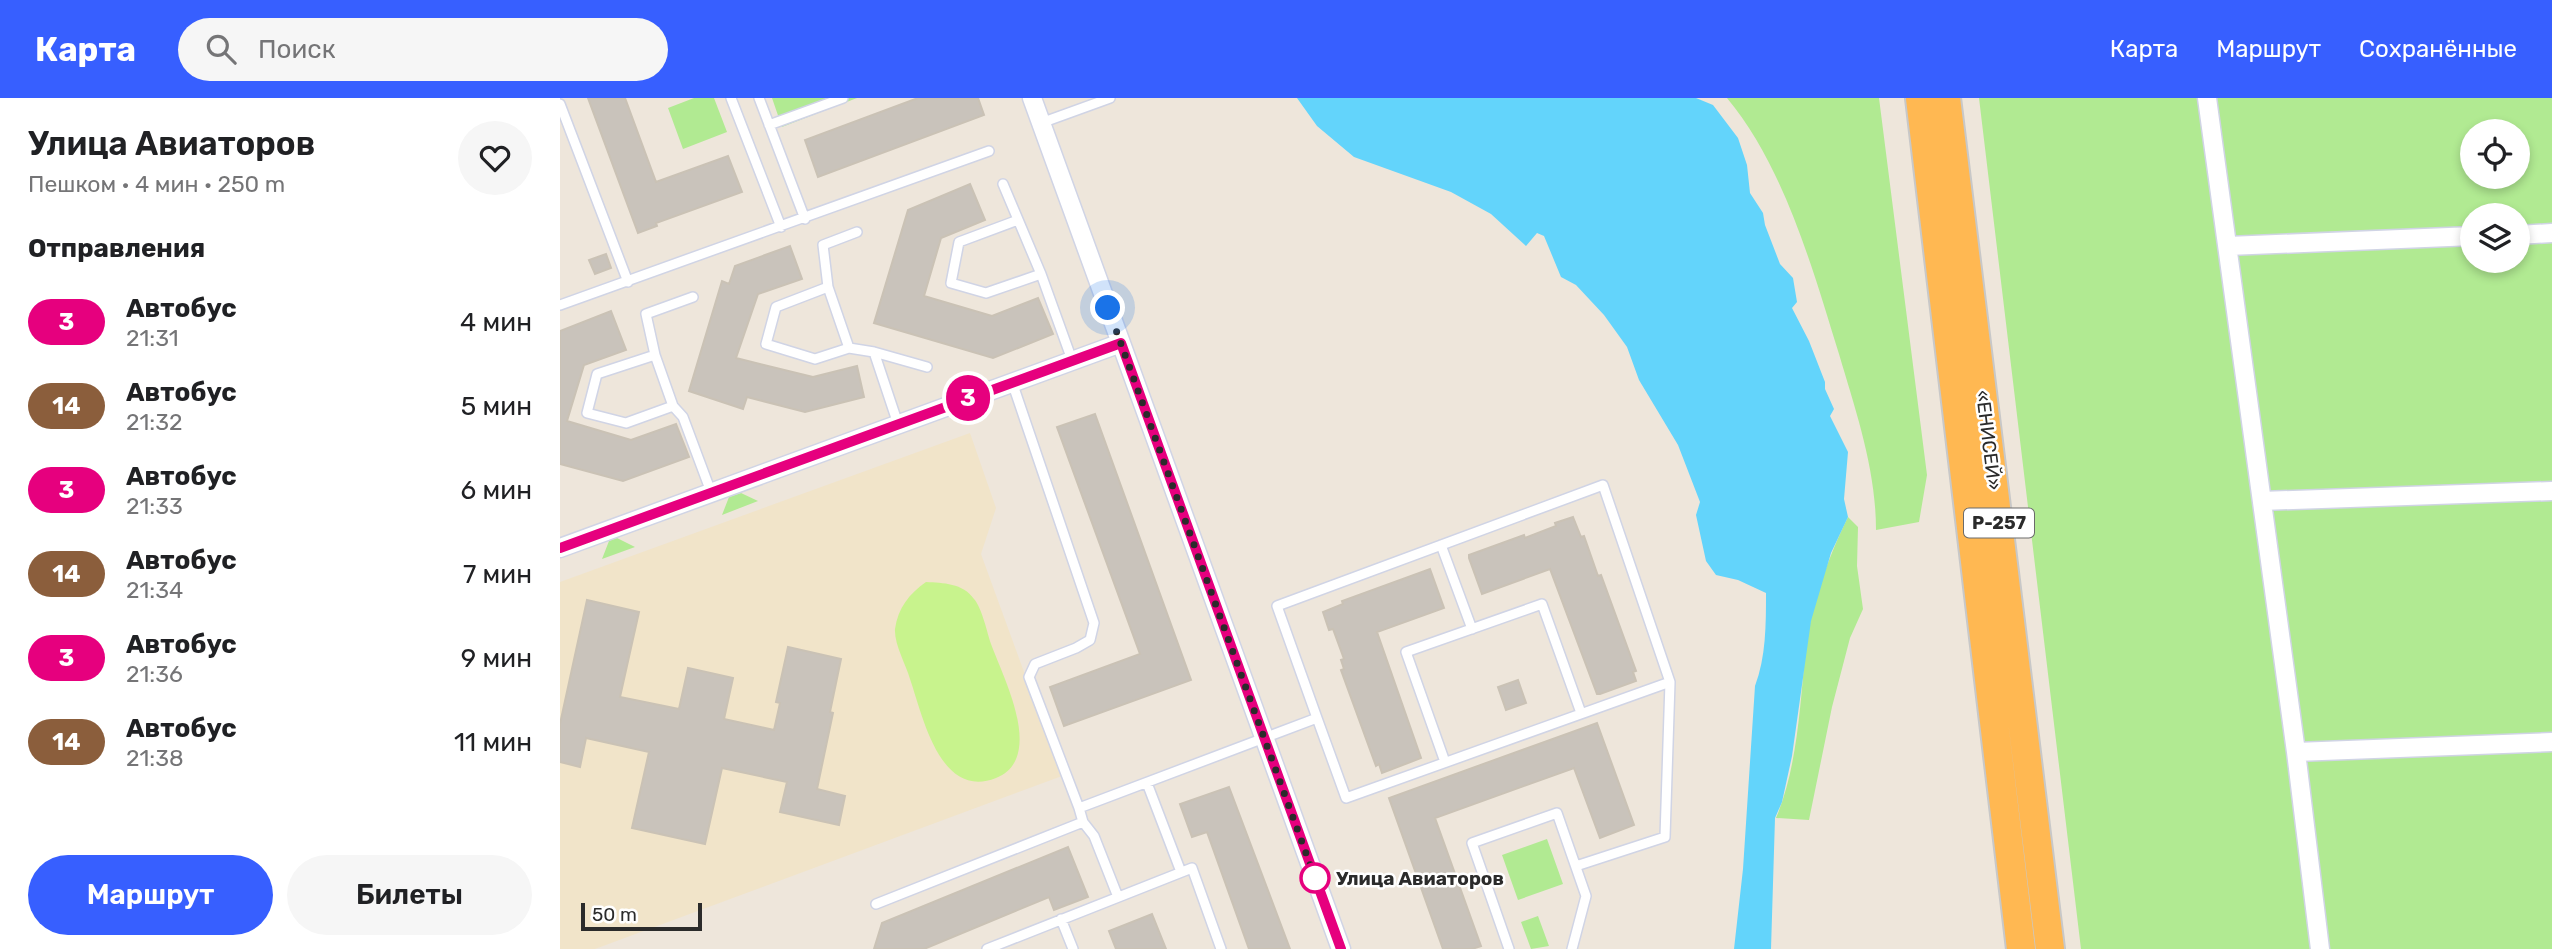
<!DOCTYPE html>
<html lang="ru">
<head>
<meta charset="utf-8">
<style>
  body { margin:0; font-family:Rubik,sans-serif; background:#f6f6f6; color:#202124; height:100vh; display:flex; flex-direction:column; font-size:26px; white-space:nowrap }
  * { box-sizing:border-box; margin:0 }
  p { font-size:23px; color:#757577 }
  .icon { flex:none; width:38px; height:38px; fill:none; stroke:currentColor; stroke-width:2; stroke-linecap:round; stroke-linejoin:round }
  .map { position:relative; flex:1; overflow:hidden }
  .panel { display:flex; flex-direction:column; background:#fff; width:560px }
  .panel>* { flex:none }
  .badge { padding:0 14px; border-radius:23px; font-size:24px; line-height:46px }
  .tools { position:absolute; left:1900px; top:21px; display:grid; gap:14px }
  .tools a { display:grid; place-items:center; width:70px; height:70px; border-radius:50%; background:#fff; box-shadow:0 4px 10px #0003; font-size:35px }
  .scale { position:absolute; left:21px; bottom:18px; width:121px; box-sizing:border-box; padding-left:7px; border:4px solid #2b2b2b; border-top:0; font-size:19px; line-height:24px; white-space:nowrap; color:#2b2b2b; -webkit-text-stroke:5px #fff; paint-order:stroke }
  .you { position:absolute; width:35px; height:35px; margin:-18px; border:5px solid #fff; border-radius:50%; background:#1a73e8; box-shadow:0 0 0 10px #1a73e833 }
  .map>.badge { position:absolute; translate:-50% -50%; box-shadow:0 0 0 4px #fff }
  h2 { padding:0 28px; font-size:26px; line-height:63px }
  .round { display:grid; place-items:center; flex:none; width:74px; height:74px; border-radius:37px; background:#f6f6f6 }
  .headline { display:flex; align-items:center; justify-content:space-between; height:119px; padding:0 28px }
  h1 { font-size:33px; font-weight:600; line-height:52px }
  .action { display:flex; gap:14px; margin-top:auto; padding:14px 28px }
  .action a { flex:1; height:80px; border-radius:42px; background:#375fff; color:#fff; font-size:28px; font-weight:600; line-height:80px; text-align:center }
  .action a+a { background:#f6f6f6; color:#202124 }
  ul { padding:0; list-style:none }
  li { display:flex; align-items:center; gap:21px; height:84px; padding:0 28px }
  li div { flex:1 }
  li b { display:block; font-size:26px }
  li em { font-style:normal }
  li .badge { min-width:77px; font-weight:700; text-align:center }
  header { display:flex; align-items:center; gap:42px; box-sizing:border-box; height:98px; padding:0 35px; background:#375fff; color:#fff }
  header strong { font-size:33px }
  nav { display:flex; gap:38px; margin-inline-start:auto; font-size:24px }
  .search { width:490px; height:63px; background:#f6f6f6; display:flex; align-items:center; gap:18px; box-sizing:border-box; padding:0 24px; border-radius:38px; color:#757577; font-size:26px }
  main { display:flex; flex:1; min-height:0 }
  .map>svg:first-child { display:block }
  .education { fill:#f1e4c9 }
  .green { fill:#b1ea92; fill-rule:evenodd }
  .pitch { fill:#c8f38d }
  .water { fill:#63d4fb }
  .building { fill:#c9c3bb; stroke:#cac2b5; stroke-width:2 }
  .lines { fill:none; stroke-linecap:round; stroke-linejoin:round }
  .service-casing { stroke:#d0d4e5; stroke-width:12 }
  .minor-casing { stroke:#d0d4e5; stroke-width:21 }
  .trunk-casing { stroke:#c8c8c8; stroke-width:32 }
  .service { stroke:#fff; stroke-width:9 }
  .minor { stroke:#fff; stroke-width:18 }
  .trunk { stroke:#ffb852; stroke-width:28 }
  .line-casing { stroke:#fff; stroke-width:16 }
  .line { stroke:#e6007e; stroke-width:10 }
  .walk { stroke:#2b2b2b; stroke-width:7; stroke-dasharray:0 12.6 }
  .stop-dot { fill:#fff; stroke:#e6007e; stroke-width:3.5 }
  .labels { text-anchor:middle; stroke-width:5; stroke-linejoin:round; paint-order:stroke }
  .shield { fill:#fff; stroke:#6b6b6b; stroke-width:2 }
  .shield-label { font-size:18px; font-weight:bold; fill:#2b2b2b }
  .street-label { font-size:19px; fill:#2b2b2b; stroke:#fff }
  .stop-label { font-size:19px; font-weight:bold; fill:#2b2b2b; stroke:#fff; text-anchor:start }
</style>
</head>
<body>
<header>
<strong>Карта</strong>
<div class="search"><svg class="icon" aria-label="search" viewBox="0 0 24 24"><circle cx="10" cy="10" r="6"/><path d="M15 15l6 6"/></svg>Поиск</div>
<nav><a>Карта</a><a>Маршрут</a><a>Сохранённые</a></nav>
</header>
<main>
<section class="panel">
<div class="headline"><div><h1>Улица Авиаторов</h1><p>Пешком · 4 мин · 250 m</p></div><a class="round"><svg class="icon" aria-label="heart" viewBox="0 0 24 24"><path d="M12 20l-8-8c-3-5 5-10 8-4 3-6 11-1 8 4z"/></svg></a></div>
<h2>Отправления</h2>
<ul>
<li><span class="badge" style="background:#e6007e;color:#fff">3</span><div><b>Автобус</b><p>21:31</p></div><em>4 мин</em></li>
<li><span class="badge" style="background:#8b5e3c;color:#fff">14</span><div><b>Автобус</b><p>21:32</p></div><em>5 мин</em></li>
<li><span class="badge" style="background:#e6007e;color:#fff">3</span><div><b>Автобус</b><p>21:33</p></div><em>6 мин</em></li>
<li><span class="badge" style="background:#8b5e3c;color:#fff">14</span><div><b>Автобус</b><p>21:34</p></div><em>7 мин</em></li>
<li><span class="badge" style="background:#e6007e;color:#fff">3</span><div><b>Автобус</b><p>21:36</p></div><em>9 мин</em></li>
<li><span class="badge" style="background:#8b5e3c;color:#fff">14</span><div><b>Автобус</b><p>21:38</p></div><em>11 мин</em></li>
</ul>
<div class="action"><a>Маршрут</a><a>Билеты</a></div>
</section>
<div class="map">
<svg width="1992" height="851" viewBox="0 0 1992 851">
  <rect width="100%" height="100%" fill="#eee6db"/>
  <path class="education" d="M 410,335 L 436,410 L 421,456 L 502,678 L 35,851 L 0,851 L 0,484 Z"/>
  <path class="green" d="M 134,0 L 154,0 L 167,34 L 123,51 L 108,10 Z
    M 212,0 L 297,0 L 222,29 Z
    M 1167,0 L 1319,0 L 1367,377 L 1359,424 L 1316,432 C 1316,371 1296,314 1279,256 C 1253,172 1224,68 1167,0 Z
    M 1419,0 L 1992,0 L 1992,851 L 1521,851 ZM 1913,33 L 1958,33 L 1958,79 L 1913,79 ZM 1913,117 L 1958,117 L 1958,163 L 1913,163 Z
    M 181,395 L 198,403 L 162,417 L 169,399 Z
    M 1288,419 L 1298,429 L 1297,468 L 1303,511 L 1290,540 L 1272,609 L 1249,722 L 1216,720 C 1237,670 1240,610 1245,557 C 1250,509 1267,462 1288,419 Z
    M 57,440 L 75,449 L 42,461 L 49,443 Z
    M 987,741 L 1003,786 L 958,802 L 942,757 Z
    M 978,818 L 989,848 L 971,851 L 961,824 Z"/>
  <path class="pitch" d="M 366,484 C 383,485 403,485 414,501 C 422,510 427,534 431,546 C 443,579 486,660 436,680 C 380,702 363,619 350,581 C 346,567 334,546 335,531 C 338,510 349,496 366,484 Z"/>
  <path class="water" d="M 737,0 L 1136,0 L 1153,7 L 1178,40 L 1187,67 L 1190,95 L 1203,115 L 1205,127 L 1220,166 L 1233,180 L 1237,204 L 1232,210 L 1249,243 L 1265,284 L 1265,291 L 1274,311 L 1270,318 L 1288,354 L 1284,401 L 1288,419 L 1271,455 L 1251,523 L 1232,658 L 1222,704 L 1215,720 L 1211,851 L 1174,851 L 1183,771 L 1195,588 C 1206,559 1206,527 1206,495 L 1178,482 L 1156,477 L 1146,463 L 1136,417 L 1140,404 L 1118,347 L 1079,282 L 1067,249 L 1044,217 L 1016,187 L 1001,179 L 984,138 L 977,135 L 966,148 L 931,116 L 891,94 L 794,59 L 757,28 Z"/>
  <path class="building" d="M 28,0 L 65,0 L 96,84 L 168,58 L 182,94 L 96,125 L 97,128 L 78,135 Z
    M 358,0 L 418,0 L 424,17 L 258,79 L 245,42 Z
    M 410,86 L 425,122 L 381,140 L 364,198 L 432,218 L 478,200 L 493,236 L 433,260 L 314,225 L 348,112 Z
    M 230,148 L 242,181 L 198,196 L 176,260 L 253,279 L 297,268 L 304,299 L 245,314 L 187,299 L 183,311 L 129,293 L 162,183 L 169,186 L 175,168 Z
    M 46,156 L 51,170 L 35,176 L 29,162 Z
    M 51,213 L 66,252 L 24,267 L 7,323 L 71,342 L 116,326 L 129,359 L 63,383 L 0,366 L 0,233 Z
    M 535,316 L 631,582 L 504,628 L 490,589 L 580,556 L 497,329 Z
    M 1013,419 L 1021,439 L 1024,438 L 1038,478 L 1041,477 L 1076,573 L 1073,574 L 1076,583 L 1040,596 L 1037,596 L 990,471 L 922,496 L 909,460 L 909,457 L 964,437 L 965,440 L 996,428 L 995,425 Z
    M 870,471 L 884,510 L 817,534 L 861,660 L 822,675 L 819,666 L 816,668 L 781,572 L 784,571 L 781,562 L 784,561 L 773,531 L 769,532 L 763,514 L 783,506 L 782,503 Z
    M 27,502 L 79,514 L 60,599 L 119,611 L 128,570 L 173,580 L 164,621 L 214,632 L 220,605 L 216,604 L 228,549 L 281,561 L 270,614 L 273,615 L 257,691 L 285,698 L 279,727 L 220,714 L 227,684 L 162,670 L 145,746 L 72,730 L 89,654 L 26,640 L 20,669 L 0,664 L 0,626 Z
    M 958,582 L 966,605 L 946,612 L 938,589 Z
    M 1037,625 L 1074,727 L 1040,740 L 1014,670 L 875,720 L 921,848 L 912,851 L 883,851 L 829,700 Z
    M 669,689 L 730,851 L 689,851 L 647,734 L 632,739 L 620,706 Z
    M 508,749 L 528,799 L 494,812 L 489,799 L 364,851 L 314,851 L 322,825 Z
    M 592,816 L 606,851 L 556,851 L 549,833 Z"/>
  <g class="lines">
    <g class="service-casing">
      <path id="service" d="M 171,0 L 221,129
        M 199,0 L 245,121
        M 0,6 L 68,184
        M 481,25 L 550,0
        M 209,27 L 283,0
        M 443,86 L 481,176 L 426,195 L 391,185 L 399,144 L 458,122
        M 297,134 L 263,147 L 268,189 L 216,209 L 206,246 L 255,261 L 289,250 L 314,254 L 338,326
        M 481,176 L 512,262
        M 268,189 L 289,250
        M 133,199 L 86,216 L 95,257 L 37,276 L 27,315 L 66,325 L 113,308 L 123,319 L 151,394
        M 0,207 L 429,53
        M 314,254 L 367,269
        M 95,257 L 113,308
        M 452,284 L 534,525 L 530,542 L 516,550 L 475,566 L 469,579 L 519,710
        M 881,447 L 912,531
        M 757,620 L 717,508 L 1043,387 L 1110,584 L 1105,739 L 1016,768
        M 885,664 L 846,554 L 982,506 L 1021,615
        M 587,685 L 621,774
        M 523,724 L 534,738 L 558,799
        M 316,806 L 523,724 L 519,710 L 757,620 L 786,700 L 1110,584
        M 501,821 L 513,851
        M 427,851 L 632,770 L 661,851
        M 949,851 L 912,745 L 997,715 L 1026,798 L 1012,851"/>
    </g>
    <g class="minor-casing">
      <path id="minor" d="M 472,0 L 781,851
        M 1647,0 L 1736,654 L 1760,851
        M 1958,137 L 1992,135
        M 1668,148 L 1913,138
        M 1702,403 L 1992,393
        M 0,450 L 561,245
        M 1736,654 L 1992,644"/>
    </g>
    <g class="trunk-casing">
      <path id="trunk" d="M 1360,0 L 1461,851
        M 1386,0 L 1490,851"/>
    </g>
    <use href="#service" class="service"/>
    <use href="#minor" class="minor"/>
    <use href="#trunk" class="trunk"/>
  </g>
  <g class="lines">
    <g class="line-casing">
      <path id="line" d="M 0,450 L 561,245 L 781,851"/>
    </g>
    <use href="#line" class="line"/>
    <path class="walk" d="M 548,210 L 755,780"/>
  </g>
  <circle class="stop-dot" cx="755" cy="780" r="14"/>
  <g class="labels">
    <rect class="shield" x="1404" y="410.5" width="70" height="29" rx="5"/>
    <g class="shield-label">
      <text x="1439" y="431">Р-257</text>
    </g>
    <g class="street-label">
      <text transform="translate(1429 342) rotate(83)" y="7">«ЕНИСЕЙ»</text>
    </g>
    <g class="stop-label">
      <text x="776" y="787">Улица Авиаторов</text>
    </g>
  </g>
</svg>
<div class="tools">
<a><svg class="icon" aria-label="locate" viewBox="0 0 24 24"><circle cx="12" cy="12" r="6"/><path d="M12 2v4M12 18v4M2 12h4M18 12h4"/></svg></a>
<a><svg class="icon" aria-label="layers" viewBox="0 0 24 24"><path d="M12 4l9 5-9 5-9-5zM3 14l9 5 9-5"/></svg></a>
</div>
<div class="scale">50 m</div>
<div class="you" style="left:548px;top:210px"></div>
<b class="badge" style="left:408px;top:300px;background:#e6007e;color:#fff">3</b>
</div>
</main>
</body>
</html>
